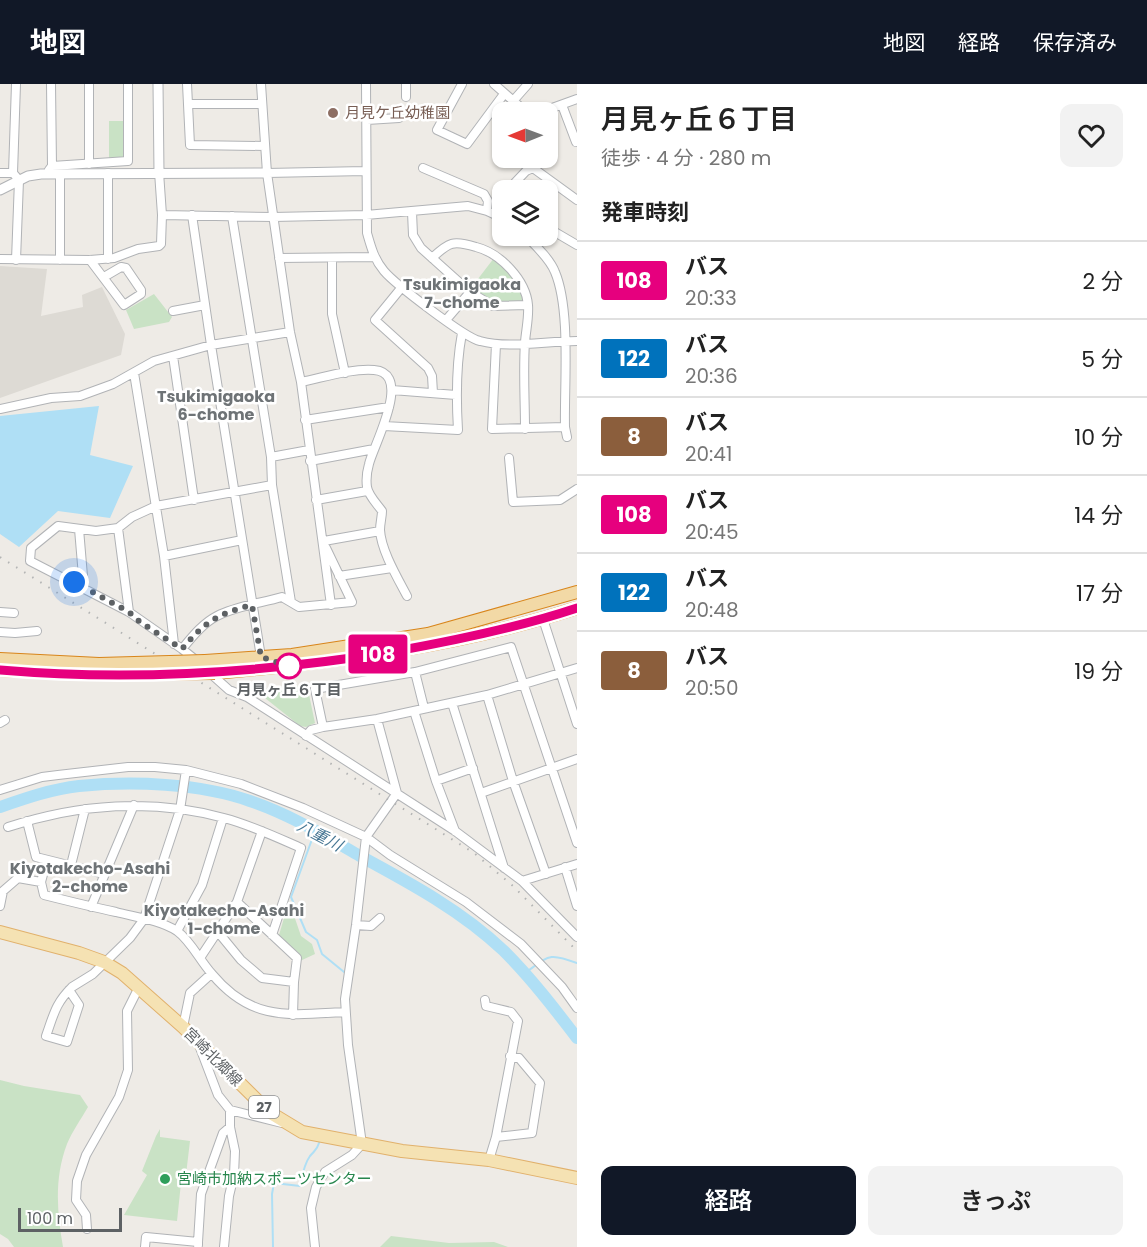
<!DOCTYPE html>
<html lang="ja">
<head>
<meta charset="utf-8">
<style>
  body { margin:0; font-family:Poppins,"Noto Sans JP",sans-serif; background:#f2f2f2; color:#222; height:100vh; display:flex; flex-direction:column; font-size:22px; white-space:nowrap }
  * { box-sizing:border-box; margin:0 }
  p { font-size:20px; color:#767676 }
  .icon { flex:none; width:33px; height:33px; fill:none; stroke:currentColor; stroke-width:2; stroke-linecap:round; stroke-linejoin:round }
  .map { position:relative; flex:1; overflow:hidden }
  .side { display:flex; flex-direction:column; background:#fff; width:570px }
  .side>* { flex:none }
  .badge { padding:0 12px; border-radius:4px; font-size:21px; line-height:39px }
  .needle { width:39px; rotate:269deg }
  .controls { position:absolute; left:492px; top:18px; display:grid; gap:12px }
  .controls a { display:grid; place-items:center; width:66px; height:66px; border-radius:12px; background:#fff; box-shadow:0 2px 4px #0004; font-size:30px }
  .scale { position:absolute; left:18px; bottom:15px; width:104px; box-sizing:border-box; padding-left:6px; border:3px solid #5d6164; border-top:0; font-size:16px; line-height:21px; white-space:nowrap; color:#5d6164; -webkit-text-stroke:4px #fff; paint-order:stroke }
  .you { position:absolute; width:30px; height:30px; margin:-15px; border:4px solid #fff; border-radius:50%; background:#1a73e8; box-shadow:0 0 0 9px #1a73e833 }
  .map>.badge { position:absolute; translate:-50% -50%; box-shadow:0 0 0 3px #fff }
  h2 { padding:0 24px; font-size:22px; line-height:54px }
  .round { display:grid; place-items:center; flex:none; width:63px; height:63px; border-radius:12px; background:#f2f2f2 }
  .head { display:flex; align-items:center; justify-content:space-between; height:102px; padding:0 24px }
  h1 { font-size:28px; font-weight:600; line-height:45px }
  .button { display:flex; gap:12px; margin-top:auto; padding:12px 24px }
  .button a { flex:1; height:69px; border-radius:12px; background:#111827; color:#fff; font-size:24px; font-weight:600; line-height:69px; text-align:center }
  .button a+a { background:#f2f2f2; color:#222 }
  ul { padding:0; list-style:none }
  li { display:flex; align-items:center; gap:18px; height:78px; padding:0 24px; border-top:2px solid #e0e0e0 }
  li div { flex:1 }
  li b { display:block; font-size:22px }
  li em { font-style:normal }
  li .badge { min-width:66px; font-weight:700; text-align:center }
  header { display:flex; align-items:center; gap:36px; box-sizing:border-box; height:84px; padding:0 30px; background:#111827; color:#fff }
  header strong { font-size:28px }
  nav { display:flex; gap:33px; margin-inline-start:auto; font-size:21px }
  main { display:flex; flex:1; min-height:0 }
  .map>svg:first-child { display:block }
  .education { fill:#dddad4 }
  .green { fill:#c9e2c5 }
  .water { fill:#afdff5 }
  .lines { fill:none; stroke-linecap:round; stroke-linejoin:round }
  .stream { stroke:#afdff5; stroke-width:2 }
  .river { stroke:#afdff5; stroke-width:12 }
  .minor-casing { stroke:#b1b3b6; stroke-width:10 }
  .tertiary-casing { stroke:#b1b3b6; stroke-width:11 }
  .primary-casing { stroke:#e1b16c; stroke-width:14 }
  .trunk-casing { stroke:#d8851b; stroke-width:14 }
  .minor { stroke:#fff; stroke-width:8 }
  .tertiary { stroke:#fff; stroke-width:9 }
  .primary { stroke:#f5e2b3; stroke-width:12 }
  .trunk { stroke:#f2d9a6; stroke-width:12 }
  .rail { stroke:#b3b4b4; stroke-width:2; stroke-dasharray:1.5 8; stroke-linecap:butt }
  .trunk-bridge-casing { stroke:#d8851b; stroke-width:14; stroke-linecap:butt }
  .trunk-bridge { stroke:#f2d9a6; stroke-width:12 }
  .line-casing { stroke:#fff; stroke-width:14 }
  .line { stroke:#e6007e; stroke-width:9 }
  .walk { stroke:#5d6164; stroke-width:6; stroke-dasharray:0 10.8 }
  .education-dot { fill:#8d6e63; stroke:#fff; stroke-width:2 }
  .stop-dot { fill:#fff; stroke:#e6007e; stroke-width:3 }
  .leisure-dot { fill:#2e9e5b; stroke:#fff; stroke-width:2 }
  .labels { text-anchor:middle; stroke-width:5; stroke-linejoin:round; paint-order:stroke }
  .shield { fill:#fff; stroke:#8e9092; stroke-width:1.5 }
  .shield-label { font-size:14px; font-weight:bold; fill:#5d6164 }
  .education-label { font-size:15px; fill:#785e54; stroke:#fff; text-anchor:start }
  .stop-label { font-size:15px; font-weight:bold; fill:#5d6164; stroke:#fff }
  .street-label { font-size:15px; fill:#5d6164; stroke:#fff }
  .leisure-label { font-size:15px; fill:#27864d; stroke:#fff; text-anchor:start }
  .neighbourhood-label { font-size:16px; font-weight:bold; fill:#6e7376; stroke:#fff }
  .water-label { font-size:16px; font-style:italic; fill:#477794; stroke:#fff }
</style>
</head>
<body>
<header>
<strong>地図</strong>
<nav><a>地図</a><a>経路</a><a>保存済み</a></nav>
</header>
<main>
<div class="map">
<svg width="577" height="1163" viewBox="0 0 577 1163">
  <rect width="100%" height="100%" fill="#eeebe6"/>
  <path class="education" d="M 0,182 L 47,185 L 41,232 L 83,223 L 82,211 L 102,203 L 125,250 L 121,271 L 0,314 Z"/>
  <path class="green" d="M 109,37 L 126,37 L 124,73 L 109,74 Z
    M 494,174 C 507,185 518,199 523,215 L 521,219 C 495,219 492,220 471,204 Z
    M 154,210 L 172,233 L 169,238 L 134,245 L 126,226 Z
    M 307,601 L 315,639 L 306,643 L 300,642 L 265,614 L 265,605 Z
    M 289,817 L 301,852 L 312,860 L 315,870 L 300,877 L 279,851 Z
    M 0,996 L 24,1002 L 80,1011 L 88,1023 C 81,1035 72,1048 67,1060 C 54,1094 57,1129 63,1163 L 14,1163 L 8,1155 L 0,1150 Z
    M 160,1045 L 160,1053 L 190,1057 L 185,1099 L 181,1099 L 177,1137 L 124,1131 L 147,1091 L 142,1087 L 156,1052 Z
    M 391,1152 L 449,1159 L 494,1158 L 508,1163 L 380,1163 Z"/>
  <path class="water" d="M 99,322 L 90,371 L 133,382 L 110,434 L 58,427 L 19,463 L 0,450 L 0,332 Z"/>
  <g class="lines">
    <path class="stream" d="M 315,747 L 291,813 L 306,848 L 317,856 L 322,870 L 344,888
      M 525,889 C 549,872 548,868 577,879
      M 273,1163 L 272,1110 L 274,1099 L 300,1102 C 302,1092 304,1080 310,1072 C 315,1066 317,1066 319,1059"/>
    <path class="river" d="M 0,723 C 26,714 52,705 79,702 C 132,697 199,699 250,717 C 289,730 325,752 360,772 C 410,799 462,827 504,867 C 531,894 554,924 577,954"/>
    <g class="minor-casing">
      <path id="minor" d="M 89,0 L 89,80
        M 187,0 L 190,61 L 265,62
        M 261,0 L 267,89 L 290,248 L 301,298 L 331,521
        M 366,0 L 367,149 C 371,163 374,175 384,187 C 395,200 465,254 480,257 C 511,265 545,257 577,257
        M 406,0 L 406,13
        M 462,0 L 437,46 L 467,60 L 504,10
        M 494,0 L 526,28
        M 513,17 L 528,0
        M 188,20 L 262,20
        M 562,21 L 576,58
        M 541,28 L 577,15
        M 367,36 L 399,34
        M 52,82 L 128,77 L 128,0
        M 423,84 L 484,110 L 488,117 L 487,127
        M 49,86 L 52,82 L 51,0
        M 0,89 L 13,89 L 19,96 L 16,176
        M 13,89 L 16,0
        M 108,89 L 108,175
        M 267,89 L 365,87
        M 508,106 L 526,87 L 533,84 L 577,116
        M 412,128 L 413,151 L 421,164 L 470,208 L 446,236
        M 162,131 L 273,133 L 366,131 L 468,122 L 487,127 L 502,134
        M 192,131 L 211,261 L 261,573
        M 232,132 L 271,373 L 272,401 L 291,518
        M 548,144 L 577,161
        M 526,152 C 536,162 550,175 555,188 C 571,226 564,300 565,343 L 567,353
        M 279,174 L 374,173
        M 332,174 L 332,230 L 345,289
        M 432,174 C 449,158 453,156 476,163 C 500,169 526,196 528,221 C 529,233 526,246 525,258 C 523,287 525,316 525,345
        M 0,175 L 90,176 L 114,174 L 138,165 L 159,162 L 161,160 L 162,131 L 159,88
        M 60,176 L 60,90
        M 90,176 L 124,221 L 141,210 L 141,206 L 126,184 L 121,183 L 104,193
        M 402,203 L 375,236 L 428,284 L 432,292 L 433,309
        M 470,208 L 493,222 L 528,221
        M 173,227 L 205,221
        M 496,260 L 492,345 L 565,343
        M 173,272 L 194,416
        M 134,289 L 164,472 L 174,560
        M 301,298 C 322,294 352,284 374,286 C 414,289 373,362 369,380 C 367,387 366,396 367,403 C 368,411 377,420 382,427 C 382,433 380,439 380,446 C 381,466 397,493 407,512
        M 392,306 L 456,311
        M 0,325 L 51,314 L 80,312 L 113,300 L 154,277 L 211,261 L 290,248
        M 305,336 L 389,323
        M 384,342 L 458,346 C 456,313 456,281 462,249
        M 271,373 L 309,366
        M 509,374 L 513,418 L 560,416 L 577,405
        M 310,377 L 374,365
        M 316,416 L 367,407
        M 118,444 L 129,528
        M 79,445 L 84,504
        M 324,457 L 380,447
        M 164,472 L 242,456
        M 339,492 L 392,484
        M 0,528 L 14,529
        M 543,535 L 577,640
        M 0,548 L 15,549 L 37,547
        M 182,565 C 192,553 203,539 217,532 C 236,522 262,519 282,513 L 299,523 L 352,518 L 326,464
        M 197,577 L 182,565 L 129,528 L 30,477 L 31,464 L 58,442 L 96,447 L 118,444 L 132,433 L 156,422 L 272,401
        M 415,588 L 424,624
        M 210,589 L 229,606 L 247,613 L 455,747 L 522,797 L 577,853
        M 487,611 L 513,697 L 546,790
        M 452,619 L 504,784
        M 414,627 L 436,697 L 455,747
        M 377,635 L 397,709
        M 0,639 L 5,636
        M 323,643 L 315,605 L 415,588 L 511,563 L 577,759
        M 306,652 L 311,646 L 323,643 L 377,635 L 487,611 L 577,584
        M 436,697 L 473,684
        M 0,706 L 42,693 L 58,691 L 128,683 L 155,683 L 186,686 L 241,700 L 303,724 L 366,753 L 390,771 L 466,818 L 521,860 L 562,903 L 577,924
        M 481,709 L 577,675
        M 27,737 L 36,773 L 104,790
        M 8,743 C 78,720 153,714 224,734 C 251,741 276,753 301,764 L 272,851
        M 47,776 L 41,798 L 44,811 C 68,817 92,823 116,828 C 135,833 160,836 177,847 C 191,857 200,877 212,890 C 252,938 289,931 345,928
        M 71,781 L 85,725
        M 565,783 L 577,822
        M 522,797 L 577,780
        M 237,818 L 297,874 L 294,898 L 293,931
        M 0,822 L 3,807 L 18,794 L 41,798
        M 91,823 L 134,721
        M 356,841 L 371,842 L 380,834
        M 177,847 L 202,801 L 223,734
        M 218,848 L 241,876 L 262,894 L 294,898
        M 200,874 L 237,818 L 262,747
        M 69,906 L 79,921 L 67,958 L 46,952 C 54,930 55,920 72,903 L 93,890 L 130,854 L 144,835 L 180,726 L 186,686
        M 485,916 L 486,922 L 511,928 L 518,937 L 496,1053 L 489,1076
        M 183,943 L 190,909 L 211,890
        M 199,961 L 218,1011 L 230,1026 L 282,1039
        M 496,1053 L 532,1049 L 540,999 L 519,974 L 510,972
        M 87,1145 L 86,1131 L 76,1116 L 77,1097 L 86,1071 L 119,1013 L 128,986 L 127,927 L 139,903
        M 198,1158 L 201,1110 L 223,1049 L 230,1043
        M 145,1163 L 146,1153 L 198,1158 L 198,1161
        M 224,1163 L 229,1112 L 234,1091 L 235,1067 L 230,1043 L 230,1026
        M 315,1163 L 311,1124 L 316,1103 L 325,1088 L 352,1071 L 362,1060 L 348,961 L 345,915 L 356,841 L 366,753 L 397,709"/>
    </g>
    <g class="tertiary-casing">
      <path id="tertiary" d="M 158,0 L 159,88
        M 0,106 L 28,92 L 41,90 L 267,89"/>
    </g>
    <g class="primary-casing">
      <path id="primary" d="M 0,848 L 79,869 L 104,878 L 122,889 L 183,943 L 269,1028 L 302,1048 L 402,1067 L 489,1076 L 577,1094"/>
    </g>
    <g class="trunk-casing">
      <path id="trunk" d="M 0,575 L 99,580
        M 205,577 L 292,571 L 428,550 L 577,508
        M 0,586 L 120,590
        M 215,589 C 337,578 460,562 577,524"/>
    </g>
    <use href="#minor" class="minor"/>
    <use href="#tertiary" class="tertiary"/>
    <use href="#primary" class="primary"/>
    <use href="#trunk" class="trunk"/>
    <path class="rail" d="M 0,473 L 474,769 L 513,802 L 577,867"/>
    <g class="trunk-bridge-casing">
      <path id="trunk-bridge" d="M 99,580 L 205,577
        M 120,590 L 215,589"/>
    </g>
    <use href="#trunk-bridge" class="trunk-bridge"/>
  </g>
  <g class="lines">
    <g class="line-casing">
      <path id="line" d="M 0,586 C 130,597 262,589 391,568 C 453,557 517,544 577,524"/>
    </g>
    <use href="#line" class="line"/>
    <path class="walk" d="M 74,498 L 129,528 L 140,538 L 182,565 C 205,538 217,530 252,521 L 261,573 L 289,582"/>
  </g>
  <circle class="education-dot" cx="333" cy="29" r="6"/>
  <circle class="stop-dot" cx="289" cy="582" r="12"/>
  <circle class="leisure-dot" cx="165" cy="1095" r="6"/>
  <g class="labels">
    <rect class="shield" x="249" y="1012" width="30" height="22" rx="4.5"/>
    <g class="shield-label">
      <text x="264" y="1028">27</text>
    </g>
    <g class="education-label">
      <text x="345" y="34">月見ケ丘幼稚園</text>
    </g>
    <g class="stop-label">
      <text x="289" y="611">月見ヶ丘６丁目</text>
    </g>
    <g class="street-label">
      <text transform="translate(213 973) rotate(45)" y="5">宮崎北郷線</text>
    </g>
    <g class="leisure-label">
      <text x="177" y="1100">宮崎市加納スポーツセンター</text>
    </g>
    <g class="neighbourhood-label">
      <text x="462" y="206">Tsukimigaoka<tspan x="462" dy="18">7-chome</tspan></text>
      <text x="216" y="318">Tsukimigaoka<tspan x="216" dy="18">6-chome</tspan></text>
      <text x="90" y="790">Kiyotakecho-Asahi<tspan x="90" dy="18">2-chome</tspan></text>
      <text x="224" y="832">Kiyotakecho-Asahi<tspan x="224" dy="18">1-chome</tspan></text>
    </g>
    <g class="water-label">
      <text transform="translate(320 751) rotate(28)" y="6">八重川</text>
    </g>
  </g>
</svg>
<div class="controls">
<a><svg class="needle" viewBox="-14 -14 28 28"><path d="M0-13l5 13h-10z" fill="#e53935"/><path d="M0 13l5-13h-10z" fill="#767676"/></svg></a>
<a><svg class="icon" aria-label="layers" viewBox="0 0 24 24"><path d="M12 4l9 5-9 5-9-5zM3 14l9 5 9-5"/></svg></a>
</div>
<div class="scale">100 m</div>
<div class="you" style="left:74px;top:498px"></div>
<b class="badge" style="left:378px;top:570px;background:#e6007e;color:#fff">108</b>
</div>
<section class="side">
<div class="head"><div><h1>月見ヶ丘６丁目</h1><p>徒歩 · 4 分 · 280 m</p></div><a class="round"><svg class="icon" aria-label="heart" viewBox="0 0 24 24"><path d="M12 20l-8-8c-3-5 5-10 8-4 3-6 11-1 8 4z"/></svg></a></div>
<h2>発車時刻</h2>
<ul>
<li><span class="badge" style="background:#e6007e;color:#fff">108</span><div><b>バス</b><p>20:33</p></div><em>2 分</em></li>
<li><span class="badge" style="background:#0072bc;color:#fff">122</span><div><b>バス</b><p>20:36</p></div><em>5 分</em></li>
<li><span class="badge" style="background:#8b5e3c;color:#fff">8</span><div><b>バス</b><p>20:41</p></div><em>10 分</em></li>
<li><span class="badge" style="background:#e6007e;color:#fff">108</span><div><b>バス</b><p>20:45</p></div><em>14 分</em></li>
<li><span class="badge" style="background:#0072bc;color:#fff">122</span><div><b>バス</b><p>20:48</p></div><em>17 分</em></li>
<li><span class="badge" style="background:#8b5e3c;color:#fff">8</span><div><b>バス</b><p>20:50</p></div><em>19 分</em></li>
</ul>
<div class="button"><a>経路</a><a>きっぷ</a></div>
</section>
</main>
</body>
</html>
